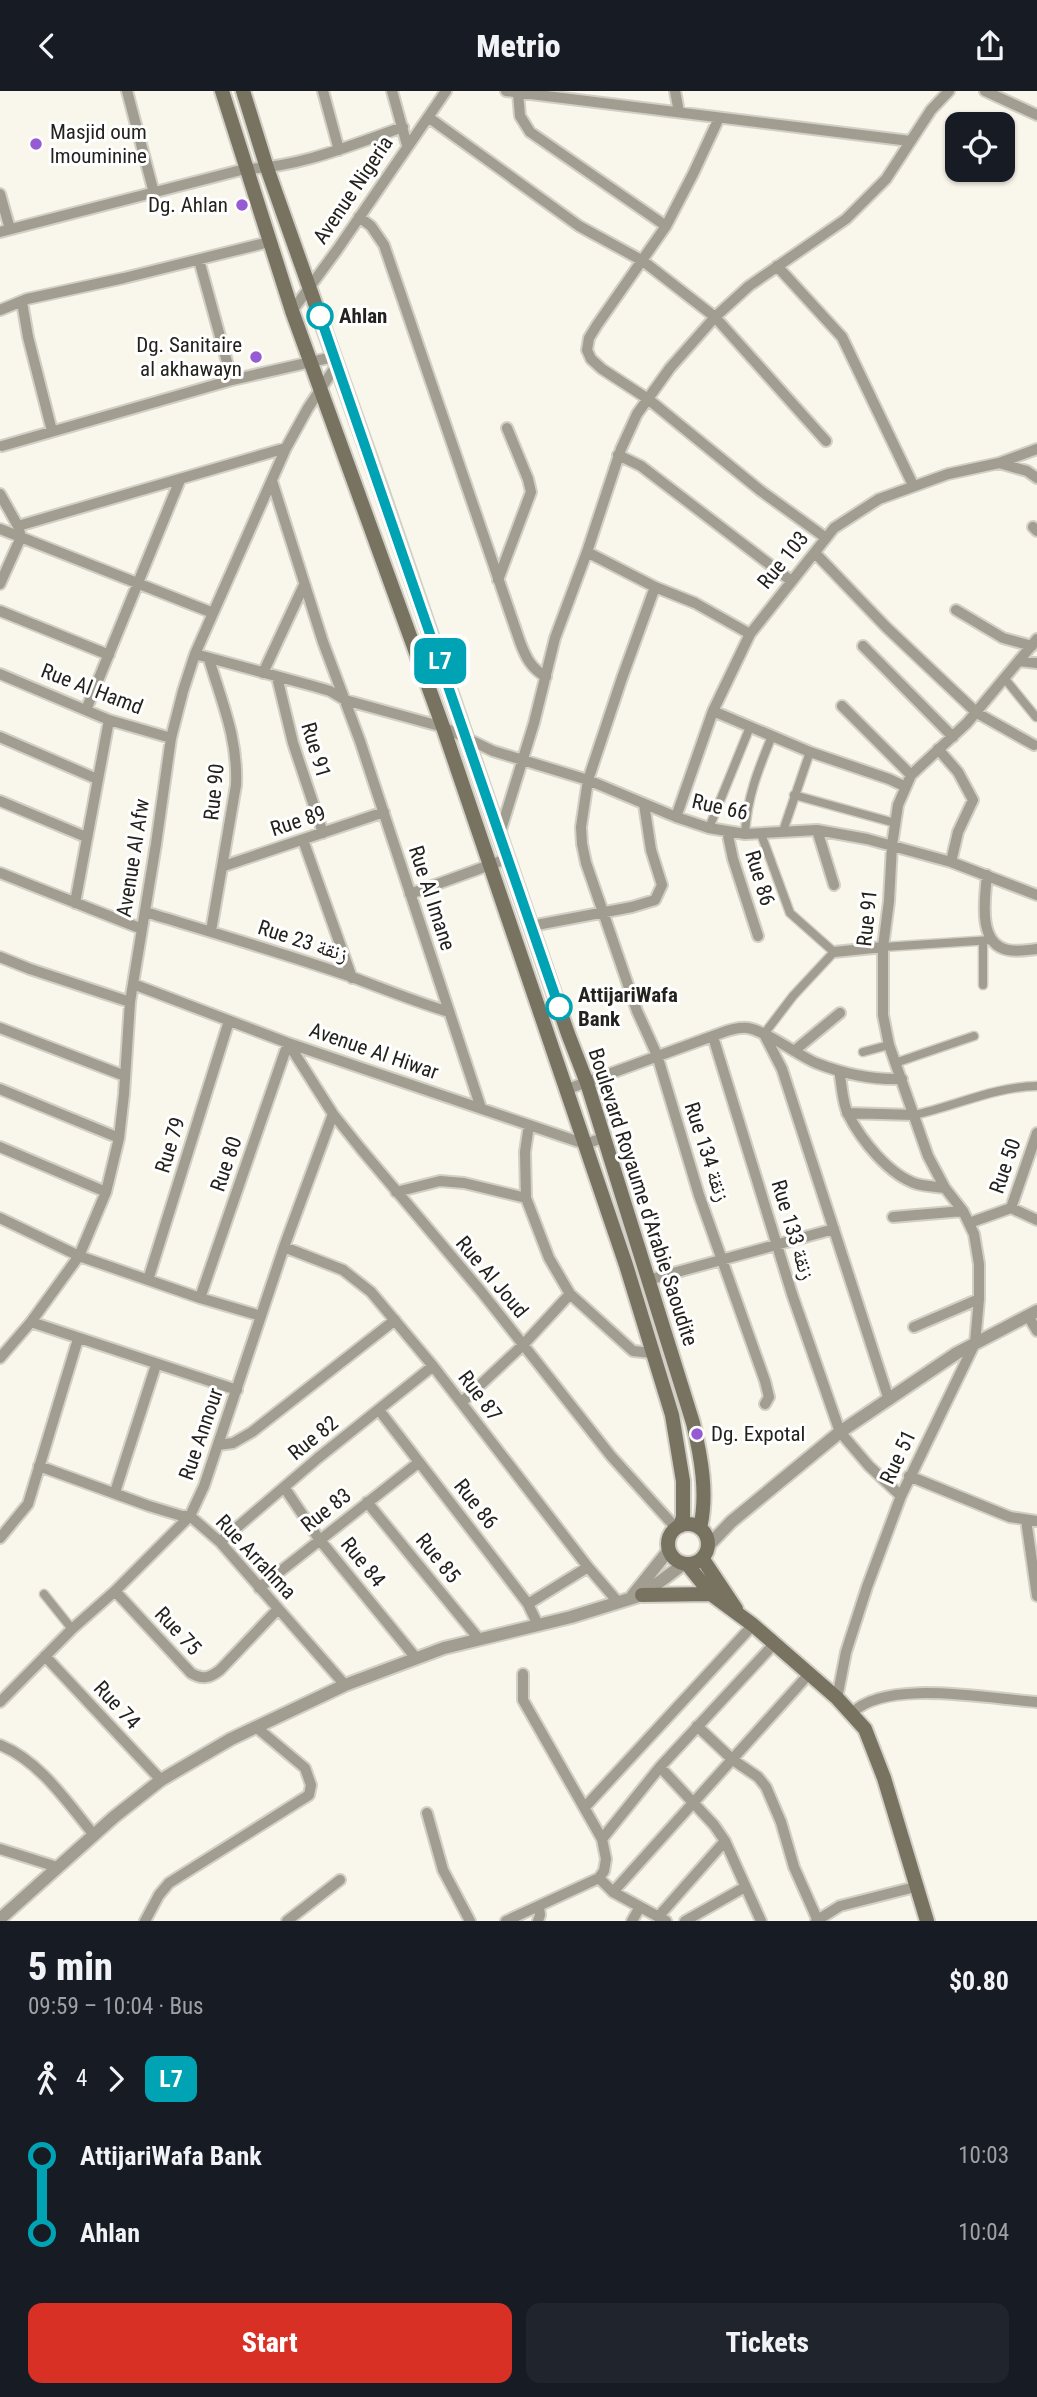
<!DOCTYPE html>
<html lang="en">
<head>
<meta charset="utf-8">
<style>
  body { margin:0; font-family:"Roboto Condensed","Noto Naskh Arabic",sans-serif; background:#20242c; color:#f1f3f6; height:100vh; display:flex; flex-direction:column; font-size:26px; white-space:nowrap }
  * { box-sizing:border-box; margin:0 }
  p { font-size:23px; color:#9ea1a6 }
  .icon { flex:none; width:38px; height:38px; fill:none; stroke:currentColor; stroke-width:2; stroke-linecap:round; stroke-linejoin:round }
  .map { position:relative; height:1830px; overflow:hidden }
  .sheet { display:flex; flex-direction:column; background:#171b24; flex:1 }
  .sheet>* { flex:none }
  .badge { padding:0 14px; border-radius:10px; font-size:24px; line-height:46px }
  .tools { position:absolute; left:945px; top:21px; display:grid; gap:14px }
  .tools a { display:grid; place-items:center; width:70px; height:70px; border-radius:14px; background:#171b24; box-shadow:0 2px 5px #0004; font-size:35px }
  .map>.badge { position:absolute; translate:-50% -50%; box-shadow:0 0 0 4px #fff }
  .legs { display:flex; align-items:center; gap:10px; height:77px; padding:0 28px; font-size:23px }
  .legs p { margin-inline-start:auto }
  .summary { display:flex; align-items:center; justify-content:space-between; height:119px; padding:0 28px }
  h1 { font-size:38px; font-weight:800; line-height:52px }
  .action { display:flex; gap:14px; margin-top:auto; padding:14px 28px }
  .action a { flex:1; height:80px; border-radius:14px; background:#d93025; color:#fff; font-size:28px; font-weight:800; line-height:80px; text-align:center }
  .action a+a { background:#20242c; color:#f1f3f6 }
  ul { padding:0 28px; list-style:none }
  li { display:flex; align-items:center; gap:24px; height:77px; font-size:26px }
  li i { display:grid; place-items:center; width:10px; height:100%; margin:0 9px; background:currentColor }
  li i::after { content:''; width:18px; height:18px; margin:-9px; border:5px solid; border-radius:50%; background:#171b24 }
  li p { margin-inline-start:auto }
  li:first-child i { background:linear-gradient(#0000 50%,currentColor 0) }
  li:last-child i { background:linear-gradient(currentColor 50%,#0000 0) }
  header { display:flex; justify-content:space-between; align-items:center; height:91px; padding:0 28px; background:#171b24; font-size:32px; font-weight:800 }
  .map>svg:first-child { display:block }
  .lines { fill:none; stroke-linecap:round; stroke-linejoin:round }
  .pedestrian-casing { stroke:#d2d0c6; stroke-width:11 }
  .minor-casing { stroke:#d2d0c6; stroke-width:14 }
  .tertiary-casing { stroke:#d2d0c6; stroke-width:16 }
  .secondary-casing { stroke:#d2d0c6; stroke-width:18 }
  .pedestrian { stroke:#a19d90; stroke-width:8 }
  .minor { stroke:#a19d90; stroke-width:10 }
  .tertiary { stroke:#a19d90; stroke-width:12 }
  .secondary { stroke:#787360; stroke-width:14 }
  .line-1-casing { stroke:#fff; stroke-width:16 }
  .line-1 { stroke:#00a3b4; stroke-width:10 }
  .poi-dot { fill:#965bd2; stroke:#fff; stroke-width:2.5 }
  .stop-1-dot { fill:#fff; stroke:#00a3b4; stroke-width:3.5 }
  .labels { text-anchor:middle; stroke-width:6; stroke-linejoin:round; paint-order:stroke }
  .poi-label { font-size:21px; fill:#23221e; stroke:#fff; text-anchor:start }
  .street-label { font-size:21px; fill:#23221e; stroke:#fff }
  .stop-label { font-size:21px; font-weight:bold; fill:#23221e; stroke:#fff; text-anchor:start }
</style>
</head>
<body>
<header><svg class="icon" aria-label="back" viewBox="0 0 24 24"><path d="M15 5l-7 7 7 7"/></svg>Metrio<svg class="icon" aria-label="share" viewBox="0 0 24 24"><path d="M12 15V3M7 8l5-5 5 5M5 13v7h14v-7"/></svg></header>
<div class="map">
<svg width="1037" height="1830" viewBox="0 0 1037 1830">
  <rect width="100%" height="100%" fill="#f9f6eb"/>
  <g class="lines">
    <g class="pedestrian-casing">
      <path id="pedestrian" d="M 1005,588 L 1036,626
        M 794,704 L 895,732
        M 709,737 L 750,636
        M 783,740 L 810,661
        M 745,743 C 747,706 758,679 772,645
        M 761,743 L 790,822 L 834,861 L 793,905 L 764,943
        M 983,850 L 983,894
        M 883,856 L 992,849
        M 863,961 L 889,954
        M 895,972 L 974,945
        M 914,1024 C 956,1015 993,996 1037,995
        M 44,1503 L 72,1538"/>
    </g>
    <g class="minor-casing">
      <path id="minor" d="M 127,0 L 154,102
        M 323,0 L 339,59
        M 392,0 L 407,54
        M 506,0 L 910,50
        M 675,0 L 679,21
        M 985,0 L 1037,24
        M 518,2 L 520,25 L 530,41 L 666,135
        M 428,26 L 579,135 L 643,170 L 715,226 L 826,350
        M 719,27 L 693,83 L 666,135 L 597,234 L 589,247 L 587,259 L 591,268 L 602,278 L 648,308 L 761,400 L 826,447
        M 0,103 L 10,138
        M 359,126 L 371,135 L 384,154 L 520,551 C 526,567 531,577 546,586
        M 0,141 L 245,78 C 301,76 351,54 403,36
        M 199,169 L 232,289
        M 777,175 L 842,246 L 913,394
        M 22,211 L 28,246 L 52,340
        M 0,219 L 27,208 L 124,187 L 269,151
        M 292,220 L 337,159 L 446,0
        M 2,355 L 232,289 L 333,266
        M 618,364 L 641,375 L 790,489
        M 999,372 L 1037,358
        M 272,390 L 323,551 L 360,650 L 481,1017
        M 0,403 L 18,435 L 21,446 L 0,493
        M 18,435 L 286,357
        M 1033,436 L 1037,440
        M 0,438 L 213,522
        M 587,461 L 655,496 L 695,512 L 750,543
        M 815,462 L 886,536 L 977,622 L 1034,654
        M 498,489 L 531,401 L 528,388 L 507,337
        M 655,496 L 622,587 L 588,689 L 581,736 L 582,753 L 586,772 L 603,821 L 637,920 L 657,964 L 699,1104 L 765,1290 L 769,1306 L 765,1313
        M 956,519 L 1003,547 L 1032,555
        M 0,520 L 109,564
        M 863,555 L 953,646
        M 195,563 L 313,595 L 330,600 L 345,609 L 443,636 L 493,660 L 588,689 L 676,726 L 709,737 L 745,743 L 817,739 L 867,748 L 951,771 L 1037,804
        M 209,568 C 222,612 238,647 236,694 L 211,840
        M 1019,570 L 1037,572
        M 263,582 L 304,494
        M 0,583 L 109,629 L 171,647
        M 277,586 L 293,652 L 323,742
        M 842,615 L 911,684
        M 86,619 L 180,389
        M 713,620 L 810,661 L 889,688 L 904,695
        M 0,646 L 97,688
        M 938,658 L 958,681 L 973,709 L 958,741 L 951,771
        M 0,710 L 86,746
        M 676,726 L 713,620 L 750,543 L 834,437 L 879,408 L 948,383 L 999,372 L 1027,380 L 1037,387
        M 817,739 L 834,794
        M 727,740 L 733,768 L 758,845
        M 500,742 L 534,632 L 555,547 L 587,461 L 621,358 L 637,323 L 670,277 L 715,226 L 749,195 L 846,128 L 886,88 L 931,19 L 949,0
        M 303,749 L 352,887
        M 224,775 L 384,721
        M 0,782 L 142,838
        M 987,784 C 985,807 977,853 1008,859 C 1018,861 1028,859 1037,858
        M 410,803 L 509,767
        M 75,812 L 109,629
        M 145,821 C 214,842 283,862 352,886 C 384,898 416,911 449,921
        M 531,835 L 632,816 L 655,809 L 662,794 L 651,759 L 644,713
        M 834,861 L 883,856
        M 0,866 L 30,878 L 130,911
        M 133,893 L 288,952 L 585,1053 L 603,1047
        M 0,937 L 125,985
        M 764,943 L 782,978 L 889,1309
        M 713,946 L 792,1203 L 840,1341 L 869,1375 L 901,1405
        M 288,952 L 333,1023 L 361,1058 L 480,1199 L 611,1365 L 676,1437
        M 794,960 L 840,922
        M 839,980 C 842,993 842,1011 848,1023 C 861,1049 889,1084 917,1093 C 926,1095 936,1096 945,1097
        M 0,998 L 119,1047
        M 565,999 L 721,942 C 729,939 738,936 748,937 C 766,940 798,964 816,972 C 844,983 873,989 902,988
        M 847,1022 L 914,1024
        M 529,1034 L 525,1061 L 526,1107 L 549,1167 L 570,1203 L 633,1260 L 652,1262
        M 0,1056 L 106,1101
        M 396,1101 L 440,1090 L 464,1092 L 526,1107
        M 1011,1117 L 1037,1129
        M 893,1126 L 963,1120
        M 0,1127 L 79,1165 L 200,1207 L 261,1225
        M 969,1132 L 1011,1117 L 1037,1042
        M 284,1156 L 343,1179 L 371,1201 L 433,1275 L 588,1476 L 618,1511
        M 148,1189 L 229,930
        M 648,1189 L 834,1138
        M 200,1207 L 288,952
        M 1028,1225 L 1037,1240
        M 31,1231 L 237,1299
        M 914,1236 L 979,1208
        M 0,1267 L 31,1231 L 79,1165 L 106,1101 L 119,1047 L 124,1003 L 130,911 L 156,753 L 171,647 L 183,600 L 195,563 L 286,357 L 308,317 L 336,275
        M 462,1311 L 523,1254 L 570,1203
        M 379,1319 L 493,1467 L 528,1513 L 538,1534
        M 218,1354 L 233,1352 L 252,1341 L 395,1229
        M 39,1375 L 149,1415 L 182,1425 L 190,1425 L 220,1451 L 345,1594
        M 909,1385 L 1010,1426 L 1037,1430
        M 284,1396 L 319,1448 L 416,1567
        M 115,1401 L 156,1274
        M 367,1411 L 479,1548
        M 1026,1429 L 1037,1505
        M 0,1447 L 28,1413 L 78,1248
        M 220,1451 L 318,1367 L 433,1275
        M 259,1497 L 418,1372
        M 115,1500 L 191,1582 C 202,1589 210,1587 220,1579 L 278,1518
        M 528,1513 L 588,1476
        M 45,1565 L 161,1689
        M 837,1607 L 846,1561 L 867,1496 L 901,1405 L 975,1252 L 979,1208 L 979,1173 L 974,1143 L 963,1120 L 945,1097 L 928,1065 L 889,954 L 883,924 L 883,856 L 889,810 L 892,754 L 898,714 L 911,684 L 967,632 L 1037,548
        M 0,1611 L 72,1538 L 115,1500 L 190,1425 L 204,1395 L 284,1156 L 333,1023
        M 852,1622 C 886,1587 990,1608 1037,1611
        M 697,1635 L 733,1669 L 758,1686 L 766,1696 L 781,1731 L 794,1776 L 818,1830
        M 0,1654 C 40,1670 67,1711 94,1744
        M 660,1676 L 714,1734 L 725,1750 L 761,1830
        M 585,1716 L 753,1534
        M 427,1722 L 443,1779 L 470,1830
        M 602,1748 L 660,1676 L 774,1553
        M 0,1758 L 57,1776
        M 599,1787 L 613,1801 L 666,1830
        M 613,1801 L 809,1583
        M 658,1826 L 725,1750
        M 145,1830 L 159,1804 L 169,1792 L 309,1704 L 311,1694 L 305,1677 L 256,1636
        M 287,1830 L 340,1789
        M 506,1830 L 599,1787 L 604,1780 L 606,1768 L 602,1748 L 523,1609 L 523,1583
        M 538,1830 L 540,1824 L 539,1816
        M 632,1830 L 640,1816
        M 685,1830 L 745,1796
        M 816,1830 L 840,1815 L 915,1796"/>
    </g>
    <g class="tertiary-casing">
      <path id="tertiary" d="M 707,1456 L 731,1431 L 840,1341 L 957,1262 L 1037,1220
        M 633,1504 L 669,1459
        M 0,1828 L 114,1726 L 161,1689 L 231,1648 L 345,1594 L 444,1557 L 571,1526 L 642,1504 L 685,1472"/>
    </g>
    <g class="secondary-casing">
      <path id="secondary" d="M 222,0 L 292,220 L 443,636 L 626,1174 L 672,1324 L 683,1390 L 683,1426 L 680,1435
        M 243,0 L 267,77 L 379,393 L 568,943 L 587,992 L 693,1332 C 701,1366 708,1403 700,1437
        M668 1453a20 20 0 1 1 40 0a20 20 0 1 1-40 0Z
        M 702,1467 L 736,1518
        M 687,1473 L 711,1503 L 753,1534 L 837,1607 L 865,1638 L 884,1687 L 927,1830
        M 642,1504 L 711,1503"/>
    </g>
    <use href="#pedestrian" class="pedestrian"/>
    <use href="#minor" class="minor"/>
    <use href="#tertiary" class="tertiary"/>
    <use href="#secondary" class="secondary"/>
  </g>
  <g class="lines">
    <g class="line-1-casing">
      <path id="line-1" d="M 320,225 L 559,916"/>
    </g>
    <use href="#line-1" class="line-1"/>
  </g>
  <g class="poi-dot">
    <circle cx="36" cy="53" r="7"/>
    <circle cx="242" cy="114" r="7"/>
    <circle cx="256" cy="266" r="7"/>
    <circle cx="697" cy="1343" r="7"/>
  </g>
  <g class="stop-1-dot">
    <circle cx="320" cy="225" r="12"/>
    <circle cx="559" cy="916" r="12"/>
  </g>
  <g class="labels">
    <g class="poi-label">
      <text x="50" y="48">Masjid oum<tspan x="50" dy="24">lmouminine</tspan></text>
      <text x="228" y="121" text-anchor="end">Dg. Ahlan</text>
      <text x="242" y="261" text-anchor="end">Dg. Sanitaire<tspan x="242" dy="24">al akhawayn</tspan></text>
      <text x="711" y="1350">Dg. Expotal</text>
    </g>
    <g class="street-label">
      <text transform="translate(353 99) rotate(-56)" y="7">Avenue Nigeria</text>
      <text transform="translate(783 469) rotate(-51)" y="7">Rue 103</text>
      <text transform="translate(92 598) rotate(21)" y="7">Rue Al Hamd</text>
      <text transform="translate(316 659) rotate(73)" y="7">Rue 91</text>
      <text transform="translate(214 701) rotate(-84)" y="7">Rue 90</text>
      <text transform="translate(720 716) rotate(13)" y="7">Rue 66</text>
      <text transform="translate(298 730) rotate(-18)" y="7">Rue 89</text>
      <text transform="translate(133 767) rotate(-81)" y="7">Avenue Al Afw</text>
      <text transform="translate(760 787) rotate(73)" y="7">Rue 86</text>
      <text transform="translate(432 807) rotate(72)" y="7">Rue Al Imane</text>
      <text transform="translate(867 827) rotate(-84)" y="7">Rue 91</text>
      <text transform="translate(303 850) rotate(18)" y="7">Rue 23 زنقة</text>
      <text transform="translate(374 960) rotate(19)" y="7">Avenue Al Hiwar</text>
      <text transform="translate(170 1054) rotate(-73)" y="7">Rue 79</text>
      <text transform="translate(707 1061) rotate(72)" y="7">Rue 134 زنقة</text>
      <text transform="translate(226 1073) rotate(-71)" y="7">Rue 80</text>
      <text transform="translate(1005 1075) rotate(-71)" y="7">Rue 50</text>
      <text transform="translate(643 1106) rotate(72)" y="7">Boulevard Royaume d'Arabie Saoudite</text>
      <text transform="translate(793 1139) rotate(73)" y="7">Rue 133 زنقة</text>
      <text transform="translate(492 1186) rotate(50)" y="7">Rue Al Joud</text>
      <text transform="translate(480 1305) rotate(53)" y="7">Rue 87</text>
      <text transform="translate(201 1343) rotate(-71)" y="7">Rue Annour</text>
      <text transform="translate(313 1347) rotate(-39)" y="7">Rue 82</text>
      <text transform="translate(898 1366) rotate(-65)" y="7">Rue 51</text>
      <text transform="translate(476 1413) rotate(52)" y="7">Rue 86</text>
      <text transform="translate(326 1419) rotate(-38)" y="7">Rue 83</text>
      <text transform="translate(256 1466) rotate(47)" y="7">Rue Arrahma</text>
      <text transform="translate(438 1467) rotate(51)" y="7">Rue 85</text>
      <text transform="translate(363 1471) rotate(51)" y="7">Rue 84</text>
      <text transform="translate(178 1540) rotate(47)" y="7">Rue 75</text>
      <text transform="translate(117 1614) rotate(47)" y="7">Rue 74</text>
    </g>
    <g class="stop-label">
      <text x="339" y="232">Ahlan</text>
      <text x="578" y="911">AttijariWafa<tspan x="578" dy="24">Bank</tspan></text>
    </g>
  </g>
</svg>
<div class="tools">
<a><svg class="icon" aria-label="locate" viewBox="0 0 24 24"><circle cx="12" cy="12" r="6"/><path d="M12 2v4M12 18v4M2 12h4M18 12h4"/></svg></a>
</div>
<b class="badge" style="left:440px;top:570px;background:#00a3b4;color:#fff">L7</b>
</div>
<section class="sheet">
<div class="summary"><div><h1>5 min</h1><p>09:59 – 10:04 · Bus</p></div><b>$0.80</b></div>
<div class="legs"><svg class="icon" aria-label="walk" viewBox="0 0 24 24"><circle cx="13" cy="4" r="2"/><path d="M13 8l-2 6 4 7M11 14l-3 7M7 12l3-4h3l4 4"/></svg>4<svg class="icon" aria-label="forward" viewBox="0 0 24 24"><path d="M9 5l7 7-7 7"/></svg><b class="badge" style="background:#00a3b4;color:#fff">L7</b></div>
<ul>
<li><i style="color:#00a3b4"></i><b>AttijariWafa Bank</b><p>10:03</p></li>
<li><i style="color:#00a3b4"></i><b>Ahlan</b><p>10:04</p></li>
</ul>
<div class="action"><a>Start</a><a>Tickets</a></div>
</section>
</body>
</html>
